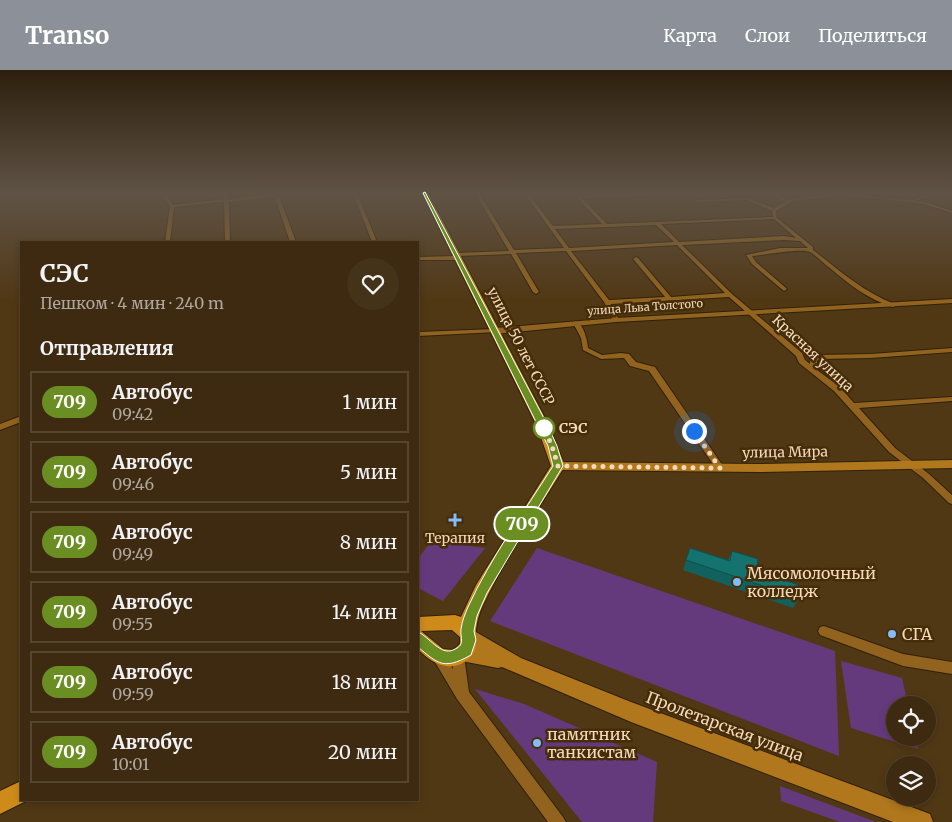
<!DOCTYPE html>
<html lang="ru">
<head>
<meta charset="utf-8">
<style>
  body { margin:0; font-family:Merriweather,serif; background:#443219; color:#f1f3f6; height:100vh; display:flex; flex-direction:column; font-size:19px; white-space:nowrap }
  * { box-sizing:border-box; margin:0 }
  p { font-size:16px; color:#ada79f }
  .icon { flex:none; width:28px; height:28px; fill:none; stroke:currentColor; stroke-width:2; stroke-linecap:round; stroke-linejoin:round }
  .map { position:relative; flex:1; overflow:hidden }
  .details { position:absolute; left:20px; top:171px; width:399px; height:560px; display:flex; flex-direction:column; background:#3d2a10; border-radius:0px; box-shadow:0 2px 8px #0003,0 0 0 1px #564630 }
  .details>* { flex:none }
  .badge { padding:0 10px; border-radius:16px; font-size:18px; line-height:32px }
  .tools { position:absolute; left:886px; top:626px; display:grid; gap:10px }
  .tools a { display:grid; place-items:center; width:50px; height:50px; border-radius:50%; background:#3d2a10; box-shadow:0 2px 8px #0003,0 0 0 1px #564630; font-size:25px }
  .you { position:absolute; width:25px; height:25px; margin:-12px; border:4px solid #fff; border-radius:50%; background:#1a73e8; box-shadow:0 0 0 8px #1a73e833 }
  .map>.badge { position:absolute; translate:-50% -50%; box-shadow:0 0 0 2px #fff }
  h2 { padding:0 20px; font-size:19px; line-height:45px }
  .round { display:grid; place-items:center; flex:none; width:52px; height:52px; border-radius:26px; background:#443219 }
  .headline { display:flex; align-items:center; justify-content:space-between; height:85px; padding:0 20px }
  h1 { font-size:24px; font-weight:700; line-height:38px }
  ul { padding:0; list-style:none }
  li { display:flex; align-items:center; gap:15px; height:62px; margin:0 10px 8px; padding:0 10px; border:2px solid #564630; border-radius:0px }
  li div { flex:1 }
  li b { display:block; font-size:19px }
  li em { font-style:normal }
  li .badge { min-width:55px; font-weight:700; text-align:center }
  header { display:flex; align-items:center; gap:30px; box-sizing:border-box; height:70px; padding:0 25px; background:#8c9099; color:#fff }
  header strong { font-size:24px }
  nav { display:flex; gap:28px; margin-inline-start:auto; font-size:18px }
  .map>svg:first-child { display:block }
  .green { fill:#653a7d }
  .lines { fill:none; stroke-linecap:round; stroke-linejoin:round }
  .minor-casing { stroke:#30210c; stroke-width:2 }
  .tertiary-casing { stroke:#30210c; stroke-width:2 }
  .secondary-casing { stroke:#30210c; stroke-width:2 }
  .primary-casing { stroke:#30210c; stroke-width:2 }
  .minor { fill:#91631e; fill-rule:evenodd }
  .tertiary { fill:#91631e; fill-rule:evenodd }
  .secondary { fill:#b0771c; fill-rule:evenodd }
  .primary { fill:#cf8b1a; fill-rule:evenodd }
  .wall { fill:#11625f }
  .building { fill:#14726f; stroke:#0e504e }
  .line { fill:#6b8e23; stroke:#fff }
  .walk { stroke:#f4dabb; stroke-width:5; stroke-dasharray:0 9 }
  .stop-dot { fill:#fff; stroke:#6b8e23; stroke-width:2.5 }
  .poi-dot { fill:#84bcfb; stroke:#462d09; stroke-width:2 }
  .labels { text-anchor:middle; stroke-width:5; stroke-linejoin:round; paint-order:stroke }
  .far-street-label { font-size:11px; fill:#f4dabb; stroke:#462d09 }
  .street-label { font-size:14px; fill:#f4dabb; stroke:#462d09 }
  .stop-label { font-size:14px; font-weight:bold; fill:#f4dabb; stroke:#462d09; text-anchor:start }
  .poi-label { font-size:14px; fill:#f4dabb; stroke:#462d09 }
  .near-poi-label { font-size:16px; fill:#f4dabb; stroke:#462d09; text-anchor:start }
  .near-street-label { font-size:16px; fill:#f4dabb; stroke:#462d09 }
</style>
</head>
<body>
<header>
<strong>Transo</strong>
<nav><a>Карта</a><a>Слои</a><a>Поделиться</a></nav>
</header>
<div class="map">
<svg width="952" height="752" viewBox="0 0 952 752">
  <rect width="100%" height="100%" fill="#513815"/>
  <path class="green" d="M 431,471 L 485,478 L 443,531 L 418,518 L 418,489 Z
    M 537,478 L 835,581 L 839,686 L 490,551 Z
    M 841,591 L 902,608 L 908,635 L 895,635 L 895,668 L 916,668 L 918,679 L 851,658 Z
    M 475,619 L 524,634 L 657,692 L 653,752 L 582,752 Z
    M 780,716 L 876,752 L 840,752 L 781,731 Z"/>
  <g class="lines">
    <g class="minor-casing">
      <path id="minor" d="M 163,123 L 167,123 L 166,125 L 173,135 L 224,129 L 224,123 L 228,123 L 228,129 L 274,124 L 274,123 L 303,123 L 279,126 L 296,172 L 290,172 L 275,127 L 229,132 L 230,172 L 225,172 L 224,132 L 174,137 L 170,172 L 165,172 L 170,136 L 162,125 Z
        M 353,123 L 357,123 L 377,172 L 372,172 Z
        M 475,123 L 479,123 L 514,180 L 564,178 L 524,123 L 528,123 L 553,156 L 602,154 L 572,123 L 577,123 L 580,126 L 651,123 L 670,124 L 668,125 L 582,128 L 607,154 L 773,147 L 772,141 L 747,130 L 696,132 L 698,130 L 748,128 L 774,138 L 785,132 L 772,123 L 777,123 L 788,130 L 803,127 L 801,123 L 805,123 L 807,127 L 839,124 L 912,130 L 934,123 L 942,123 L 916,131 L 926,132 L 952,141 L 952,143 L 923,134 L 883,129 L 839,126 L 793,131 L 776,141 L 777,148 L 813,177 L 813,180 C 839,200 863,222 895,234 L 895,236 L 893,237 C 869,230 850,215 831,199 C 824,194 817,186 810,182 C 800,178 765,185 752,186 L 756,192 L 786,218 L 787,219 L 784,221 L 752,194 L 746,185 L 780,178 L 808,178 L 800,171 L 784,170 L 682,175 L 732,224 L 802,283 L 805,290 L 810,294 L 810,289 L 817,285 L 871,284 L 952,278 L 952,282 L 871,288 L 819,289 L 817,291 L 817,300 L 840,317 L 854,333 L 952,327 L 952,331 L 859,338 L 895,378 L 929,404 L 952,425 L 952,434 L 949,433 L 923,408 L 889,382 L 834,321 L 799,293 L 796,286 L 729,227 L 611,234 L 619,250 L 616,252 L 614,251 L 604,232 L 566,181 L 516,183 L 539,222 L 536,224 L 533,222 L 511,184 L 458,186 L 461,188 L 458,190 L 418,190 L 418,187 L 455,186 L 453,185 L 456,183 L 509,181 ZM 774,149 L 796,168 L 784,166 L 679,172 L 661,154 ZM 656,155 L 674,172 L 569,178 L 555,159 ZM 677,175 L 725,223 L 671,227 L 638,188 L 636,187 L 633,189 L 634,190 L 665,227 L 609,230 L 571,181 Z
        M 576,251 C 584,256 587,268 588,278 L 602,285 L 621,283 L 629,284 L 636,292 L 655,297 L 723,396 L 725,398 L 723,400 L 717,400 L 649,301 L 630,296 L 624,288 L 601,289 L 583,280 L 581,268 L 573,253 Z
        M 495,259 L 497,260 L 497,262 L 418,266 L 418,262 Z
        M 21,346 L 21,352 L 0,360 L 0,354 Z
        M 824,556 L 903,584 L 952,592 L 952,604 L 903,596 L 820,565 L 818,561 L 820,557 Z
        M 458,580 L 462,582 L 464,586 L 469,622 L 563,747 L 566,752 L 548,752 L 457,629 L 432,587 L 434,583 L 438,581 L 442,583 L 453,599 L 452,586 L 454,582 Z"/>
    </g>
    <g class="tertiary-casing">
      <path id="tertiary" d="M 952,229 L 952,233 L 616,252 L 495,264 L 491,261 L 495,258 L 616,248 Z"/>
    </g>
    <g class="secondary-casing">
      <path id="secondary" d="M 952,390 L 952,398 L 759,402 L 558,400 L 551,396 L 558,392 L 759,394 Z
        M 469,558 L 521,588 L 631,632 L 922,741 L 930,744 L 933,752 L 893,752 L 631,652 L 502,597 L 498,598 L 456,590 L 453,584 L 456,578 L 462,576 L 471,577 L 463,571 L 460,566 L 463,561 Z"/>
    </g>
    <g class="primary-casing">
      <path id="primary" d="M 422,123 L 428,123 L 549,356 L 565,396 C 537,441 504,490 482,537 C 479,544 477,551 476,559 C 475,571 480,580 467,590 C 450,604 431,593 418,579 L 418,547 L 455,545 L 461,547 L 476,515 L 551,396 L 537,356 ZM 452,560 L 460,567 L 460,574 L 453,580 L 443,579 L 421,561 Z
        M 21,711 L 21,730 L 28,730 L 0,744 L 0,721 Z"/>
    </g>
    <use href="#minor" class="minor"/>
    <use href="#tertiary" class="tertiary"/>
    <use href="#secondary" class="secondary"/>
    <use href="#primary" class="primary"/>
  </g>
  <path class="wall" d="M 690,478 L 728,490 L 732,481 L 757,501 L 799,528 L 793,538 L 683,500 Z"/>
  <path class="building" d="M 690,478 L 730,491 L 732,481 L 758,489 L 757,501 L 799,515 L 799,528 L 686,490 Z"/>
  <linearGradient id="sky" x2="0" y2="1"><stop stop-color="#2d1f0c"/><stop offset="0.54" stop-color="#5f5346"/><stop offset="1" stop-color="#5f5346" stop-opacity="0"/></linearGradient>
  <rect width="952" height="229" fill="url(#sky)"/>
  <path class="line" d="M 425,122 L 548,356 L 557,376 L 563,396 L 487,523 L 477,546 L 474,561 L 476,570 L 471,585 C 441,602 437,592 413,573 L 411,568 L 413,564 L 418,562 C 428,566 441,586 453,580 C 466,575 460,569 461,559 C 462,551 465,544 468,537 C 491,487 524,442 553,396 L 548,376 L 538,356 L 423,123 Z"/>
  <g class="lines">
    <path class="walk" d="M 544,358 L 543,356 L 552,376 L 558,396 L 720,398 L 694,361"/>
  </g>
  <circle class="stop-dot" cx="544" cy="358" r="10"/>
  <g class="poi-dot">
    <path d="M452.5 442.5h5v5h5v5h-5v5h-5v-5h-5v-5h5z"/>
    <circle cx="737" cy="512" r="5"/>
    <circle cx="892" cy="564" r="5"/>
    <circle cx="537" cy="673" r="5"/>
  </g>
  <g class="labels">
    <g class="far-street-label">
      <text transform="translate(645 237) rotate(-4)" y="4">улица Льва Толстого</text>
    </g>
    <g class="street-label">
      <text transform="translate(521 276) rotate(63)" y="5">улица 50 лет СССР</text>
      <text transform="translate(813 283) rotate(43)" y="5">Красная улица</text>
      <text transform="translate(785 382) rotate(-1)" y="5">улица Мира</text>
    </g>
    <g class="stop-label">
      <text x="559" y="363">СЭС</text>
    </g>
    <g class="poi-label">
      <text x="455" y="473">Терапия</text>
    </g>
    <g class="near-poi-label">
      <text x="747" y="509">Мясомолочный<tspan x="747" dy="18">колледж</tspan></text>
      <text x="902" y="570">СГА</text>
      <text x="547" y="670">памятник<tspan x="547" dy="18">танкистам</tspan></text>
    </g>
    <g class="near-street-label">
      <text transform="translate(725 656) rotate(21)" y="6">Пролетарская улица</text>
    </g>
  </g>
</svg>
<div class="tools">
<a><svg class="icon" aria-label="locate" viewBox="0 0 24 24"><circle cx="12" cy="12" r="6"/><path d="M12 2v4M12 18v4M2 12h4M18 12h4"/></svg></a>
<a><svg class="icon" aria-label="layers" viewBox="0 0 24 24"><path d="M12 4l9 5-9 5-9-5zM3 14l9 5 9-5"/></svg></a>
</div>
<div class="you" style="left:694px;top:361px"></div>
<b class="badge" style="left:522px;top:454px;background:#6b8e23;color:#fff">709</b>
<section class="details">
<div class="headline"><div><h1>СЭС</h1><p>Пешком · 4 мин · 240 m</p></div><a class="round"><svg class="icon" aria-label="heart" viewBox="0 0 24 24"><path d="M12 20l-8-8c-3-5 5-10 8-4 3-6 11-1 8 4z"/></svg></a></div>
<h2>Отправления</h2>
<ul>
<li><span class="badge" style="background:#6b8e23;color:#fff">709</span><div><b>Автобус</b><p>09:42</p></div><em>1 мин</em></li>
<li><span class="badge" style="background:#6b8e23;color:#fff">709</span><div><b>Автобус</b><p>09:46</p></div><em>5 мин</em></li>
<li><span class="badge" style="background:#6b8e23;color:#fff">709</span><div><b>Автобус</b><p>09:49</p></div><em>8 мин</em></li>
<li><span class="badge" style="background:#6b8e23;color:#fff">709</span><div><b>Автобус</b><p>09:55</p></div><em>14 мин</em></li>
<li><span class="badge" style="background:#6b8e23;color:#fff">709</span><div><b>Автобус</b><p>09:59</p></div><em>18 мин</em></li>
<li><span class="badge" style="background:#6b8e23;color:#fff">709</span><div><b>Автобус</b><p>10:01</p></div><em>20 мин</em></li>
</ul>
</section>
</div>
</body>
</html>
